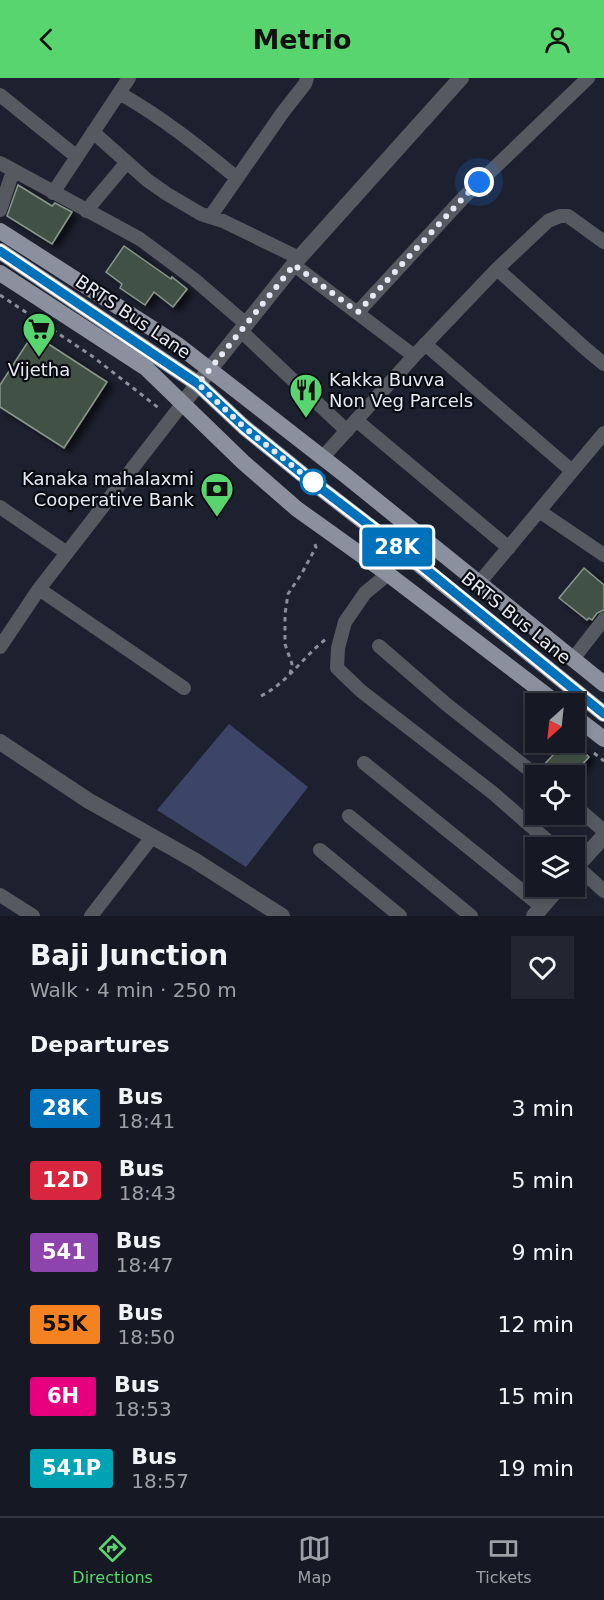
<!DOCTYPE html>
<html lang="en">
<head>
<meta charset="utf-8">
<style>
  body { margin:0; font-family:"DejaVu Sans",sans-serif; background:#232630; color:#f1f3f6; height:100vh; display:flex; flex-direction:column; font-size:22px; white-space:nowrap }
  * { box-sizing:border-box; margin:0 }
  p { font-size:20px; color:#9ea0a6 }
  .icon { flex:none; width:33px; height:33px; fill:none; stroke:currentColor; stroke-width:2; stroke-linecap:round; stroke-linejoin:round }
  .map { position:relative; height:838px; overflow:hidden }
  .side { display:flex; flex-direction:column; background:#161923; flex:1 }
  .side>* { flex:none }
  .badge { padding:0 12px; border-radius:4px; font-size:21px; line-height:39px }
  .needle { width:39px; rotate:207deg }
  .controls { position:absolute; left:525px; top:615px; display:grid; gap:12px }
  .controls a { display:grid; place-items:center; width:60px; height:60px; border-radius:0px; background:#161923; box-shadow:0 3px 9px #0003,0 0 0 2px #353841; font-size:30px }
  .you { position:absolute; width:30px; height:30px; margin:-15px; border:4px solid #fff; border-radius:50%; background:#1a73e8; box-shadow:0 0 0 9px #1a73e833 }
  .map>.badge { position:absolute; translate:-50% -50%; box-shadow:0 0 0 3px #fff }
  h2 { padding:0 30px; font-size:22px; line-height:54px }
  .round { display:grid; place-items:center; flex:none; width:63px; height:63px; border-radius:0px; background:#232630 }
  .headline { display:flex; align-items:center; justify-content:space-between; height:102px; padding:0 30px }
  h1 { font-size:28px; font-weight:700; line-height:45px }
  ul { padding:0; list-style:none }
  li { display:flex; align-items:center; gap:18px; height:72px; padding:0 30px }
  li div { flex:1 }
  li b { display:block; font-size:22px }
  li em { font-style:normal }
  li .badge { min-width:66px; font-weight:700; text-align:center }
  header { display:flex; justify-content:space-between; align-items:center; height:78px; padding:0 30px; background:#59d56f; color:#111; font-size:27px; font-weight:700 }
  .tabs { display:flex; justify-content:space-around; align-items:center; height:84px; border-top:2px solid #353841; background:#161923; font-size:16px; color:#9ea0a6 }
  .tabs a { display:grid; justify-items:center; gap:3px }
  .tabs .on { color:#59d56f }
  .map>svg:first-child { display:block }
  .green { fill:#3c4568 }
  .building { fill:#435144; stroke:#89988a; stroke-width:1.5; filter:url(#shadow) }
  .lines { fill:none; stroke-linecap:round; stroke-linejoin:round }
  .path { stroke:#8b8f9a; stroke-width:3; stroke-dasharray:4.5 4.5; stroke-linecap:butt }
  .minor { stroke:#575960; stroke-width:14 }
  .tertiary { stroke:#575960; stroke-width:16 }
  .primary { stroke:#8b909f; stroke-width:16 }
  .line-casing { stroke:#fff; stroke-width:14 }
  .line { stroke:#0072bc; stroke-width:9 }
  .walk { stroke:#e6e9f3; stroke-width:6; stroke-dasharray:0 10.8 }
  .stop-dot { fill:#fff; stroke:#0072bc; stroke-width:3 }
  .labels { text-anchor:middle; stroke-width:4.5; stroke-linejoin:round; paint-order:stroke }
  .street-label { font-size:18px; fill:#e6e9f3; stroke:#090b11 }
  .poi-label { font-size:18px; fill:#e6e9f3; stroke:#090b11 }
</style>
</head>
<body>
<header><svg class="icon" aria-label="back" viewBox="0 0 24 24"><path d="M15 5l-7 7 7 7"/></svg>Metrio<svg class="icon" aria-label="person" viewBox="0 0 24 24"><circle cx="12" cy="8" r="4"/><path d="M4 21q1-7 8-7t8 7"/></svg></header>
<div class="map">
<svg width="604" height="838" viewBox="0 0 604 838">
  <defs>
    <filter id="shadow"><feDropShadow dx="6" dy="4" stdDeviation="3" flood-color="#0009"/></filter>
  </defs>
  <rect width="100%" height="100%" fill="#1d212f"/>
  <path class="green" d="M 229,646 L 308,709 L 246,789 L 157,732 Z"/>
  <path class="building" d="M 18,107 L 52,128 L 55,125 L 72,134 L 52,166 L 7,138 Z
    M 124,168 L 171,201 L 172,199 L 187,211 L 173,229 L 154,214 L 145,227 L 120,210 L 122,206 L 106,194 Z
    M 33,256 L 107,304 L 64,370 L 0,329 L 0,307 Z
    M 584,490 L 604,507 L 604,532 L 597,535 L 592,542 L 589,540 L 587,542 L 559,520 Z
    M 565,664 L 574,664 L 589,679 L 572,698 L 546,698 L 545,694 L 541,690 Z"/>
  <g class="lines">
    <path class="path" d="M 0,217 L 92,278 L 160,331
      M 290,596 L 292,586 L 285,566 L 285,536 L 288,516 L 302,495 L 316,469 L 314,464
      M 261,618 C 287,605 303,579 326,561
      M 594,675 L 604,683"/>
    <path class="minor" d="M 119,15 C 162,39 199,69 237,100
      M 0,17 L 77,79
      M 93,54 L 147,102 L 167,116 L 201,136 L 223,143 L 299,180
      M 0,85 L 140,161 L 195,202 L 246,246
      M 53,115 L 129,0
      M 0,132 L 13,93
      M 86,133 L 127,84
      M 210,139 L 283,34 L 305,6 L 307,0
      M 294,187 L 414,278
      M 497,191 L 587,272 L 604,286
      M 358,234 L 464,119 L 588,0
      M 241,253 L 347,353
      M 425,266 L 572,393
      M 356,342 L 509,470
      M 322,380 L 414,278 L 497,191 L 548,143 L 560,138 L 568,138 L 604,164
      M 0,429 L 67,475
      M 539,433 L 604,477
      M 388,496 L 365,515 L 345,544 L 338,570 L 337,590 L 361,613 L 493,715 L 556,770
      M 479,505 L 604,355
      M 39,511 L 184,610
      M 379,568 L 446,626 L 537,698
      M 0,569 L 39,511 L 183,325
      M 573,581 L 604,541
      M 364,685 L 542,829
      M 574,727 L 604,753
      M 349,738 L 471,838
      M 320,772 L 400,838
      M 574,786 L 604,813
      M 0,817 L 33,838
      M 91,838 L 152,759"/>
    <path class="tertiary" d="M 183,325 L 299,180 L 461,0
      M 0,664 L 89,723 L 194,782 L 282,838
      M 574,791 L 604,758
      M 534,838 L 560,808"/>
    <path class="primary" d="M 0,153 L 178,267 L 345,397 L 604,606
      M 0,173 L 198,306 L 244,349 L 302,396 L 417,485 L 604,636
      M 0,195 L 146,290 L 243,384 L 297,431 L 388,496 L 558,626
      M 574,638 L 604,661"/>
  </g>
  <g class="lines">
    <g class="line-casing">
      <path id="line" d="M 0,173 L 198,306 L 244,349 L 302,396 L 417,484 L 604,636"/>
    </g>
    <use href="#line" class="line"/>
    <path class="walk" d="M 313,404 L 319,409 L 244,349 L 198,306 L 294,187 L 358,234 L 464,119 L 479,104"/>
  </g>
  <defs>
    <g id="supermarket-pin" transform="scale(1.725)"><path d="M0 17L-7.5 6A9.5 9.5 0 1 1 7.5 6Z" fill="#59d56f" stroke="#090b11"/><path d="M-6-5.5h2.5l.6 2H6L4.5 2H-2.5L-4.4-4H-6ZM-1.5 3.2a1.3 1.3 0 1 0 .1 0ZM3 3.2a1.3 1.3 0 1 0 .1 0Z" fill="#111"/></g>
    <g id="restaurant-pin" transform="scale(1.725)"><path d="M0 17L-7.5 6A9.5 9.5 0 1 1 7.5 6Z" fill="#59d56f" stroke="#090b11"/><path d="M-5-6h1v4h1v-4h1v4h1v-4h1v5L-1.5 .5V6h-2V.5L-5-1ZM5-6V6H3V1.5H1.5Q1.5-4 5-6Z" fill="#111"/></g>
    <g id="bank-pin" transform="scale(1.725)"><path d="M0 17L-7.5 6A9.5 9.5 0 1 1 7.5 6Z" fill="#59d56f" stroke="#090b11"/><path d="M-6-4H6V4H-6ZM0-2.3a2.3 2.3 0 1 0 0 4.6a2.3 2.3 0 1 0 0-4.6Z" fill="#111"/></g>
  </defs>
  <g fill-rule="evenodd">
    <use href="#supermarket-pin" x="39" y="251"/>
    <use href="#restaurant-pin" x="306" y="312"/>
    <use href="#bank-pin" x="217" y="411"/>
  </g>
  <circle class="stop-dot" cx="313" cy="404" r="12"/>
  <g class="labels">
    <g class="street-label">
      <text transform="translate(133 239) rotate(34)" y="6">BRTS Bus Lane</text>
      <text transform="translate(516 540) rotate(39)" y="6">BRTS Bus Lane</text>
    </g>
    <g class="poi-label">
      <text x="39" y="298">Vijetha</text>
      <text x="329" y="308" text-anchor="start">Kakka Buvva<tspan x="329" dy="21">Non Veg Parcels</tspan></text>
      <text x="194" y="407" text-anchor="end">Kanaka mahalaxmi<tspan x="194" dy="21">Cooperative Bank</tspan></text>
    </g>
  </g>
</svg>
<div class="controls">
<a><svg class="needle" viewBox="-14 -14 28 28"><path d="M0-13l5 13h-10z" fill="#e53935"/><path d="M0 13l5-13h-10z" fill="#9ea0a6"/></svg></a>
<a><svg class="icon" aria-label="locate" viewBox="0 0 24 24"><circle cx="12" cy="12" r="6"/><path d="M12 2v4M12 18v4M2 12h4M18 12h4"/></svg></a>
<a><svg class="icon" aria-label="layers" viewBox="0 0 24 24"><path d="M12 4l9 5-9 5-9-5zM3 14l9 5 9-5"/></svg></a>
</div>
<div class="you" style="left:479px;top:104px"></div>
<b class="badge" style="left:397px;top:469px;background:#0072bc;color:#fff">28K</b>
</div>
<section class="side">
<div class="headline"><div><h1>Baji Junction</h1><p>Walk · 4 min · 250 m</p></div><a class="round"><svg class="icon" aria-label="heart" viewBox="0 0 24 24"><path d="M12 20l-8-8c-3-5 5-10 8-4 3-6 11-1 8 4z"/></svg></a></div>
<h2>Departures</h2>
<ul>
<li><span class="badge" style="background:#0072bc;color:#fff">28K</span><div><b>Bus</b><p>18:41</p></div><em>3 min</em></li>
<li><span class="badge" style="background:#d7263d;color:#fff">12D</span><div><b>Bus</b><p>18:43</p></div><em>5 min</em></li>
<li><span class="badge" style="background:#8e44ad;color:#fff">541</span><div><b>Bus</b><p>18:47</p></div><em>9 min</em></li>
<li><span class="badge" style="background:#f58220;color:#111">55K</span><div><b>Bus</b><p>18:50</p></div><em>12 min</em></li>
<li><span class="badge" style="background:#e6007e;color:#fff">6H</span><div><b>Bus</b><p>18:53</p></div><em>15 min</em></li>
<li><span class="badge" style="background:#00a3b4;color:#fff">541P</span><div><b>Bus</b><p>18:57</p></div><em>19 min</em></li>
</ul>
</section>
<nav class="tabs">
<a class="on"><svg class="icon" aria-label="directions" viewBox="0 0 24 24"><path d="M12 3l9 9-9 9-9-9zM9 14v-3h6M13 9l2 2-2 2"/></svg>Directions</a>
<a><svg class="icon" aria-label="map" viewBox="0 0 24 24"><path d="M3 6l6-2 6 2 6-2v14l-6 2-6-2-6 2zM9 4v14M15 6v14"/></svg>Map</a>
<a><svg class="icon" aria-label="tickets" viewBox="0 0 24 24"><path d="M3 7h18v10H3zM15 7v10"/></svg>Tickets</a>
</nav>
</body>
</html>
